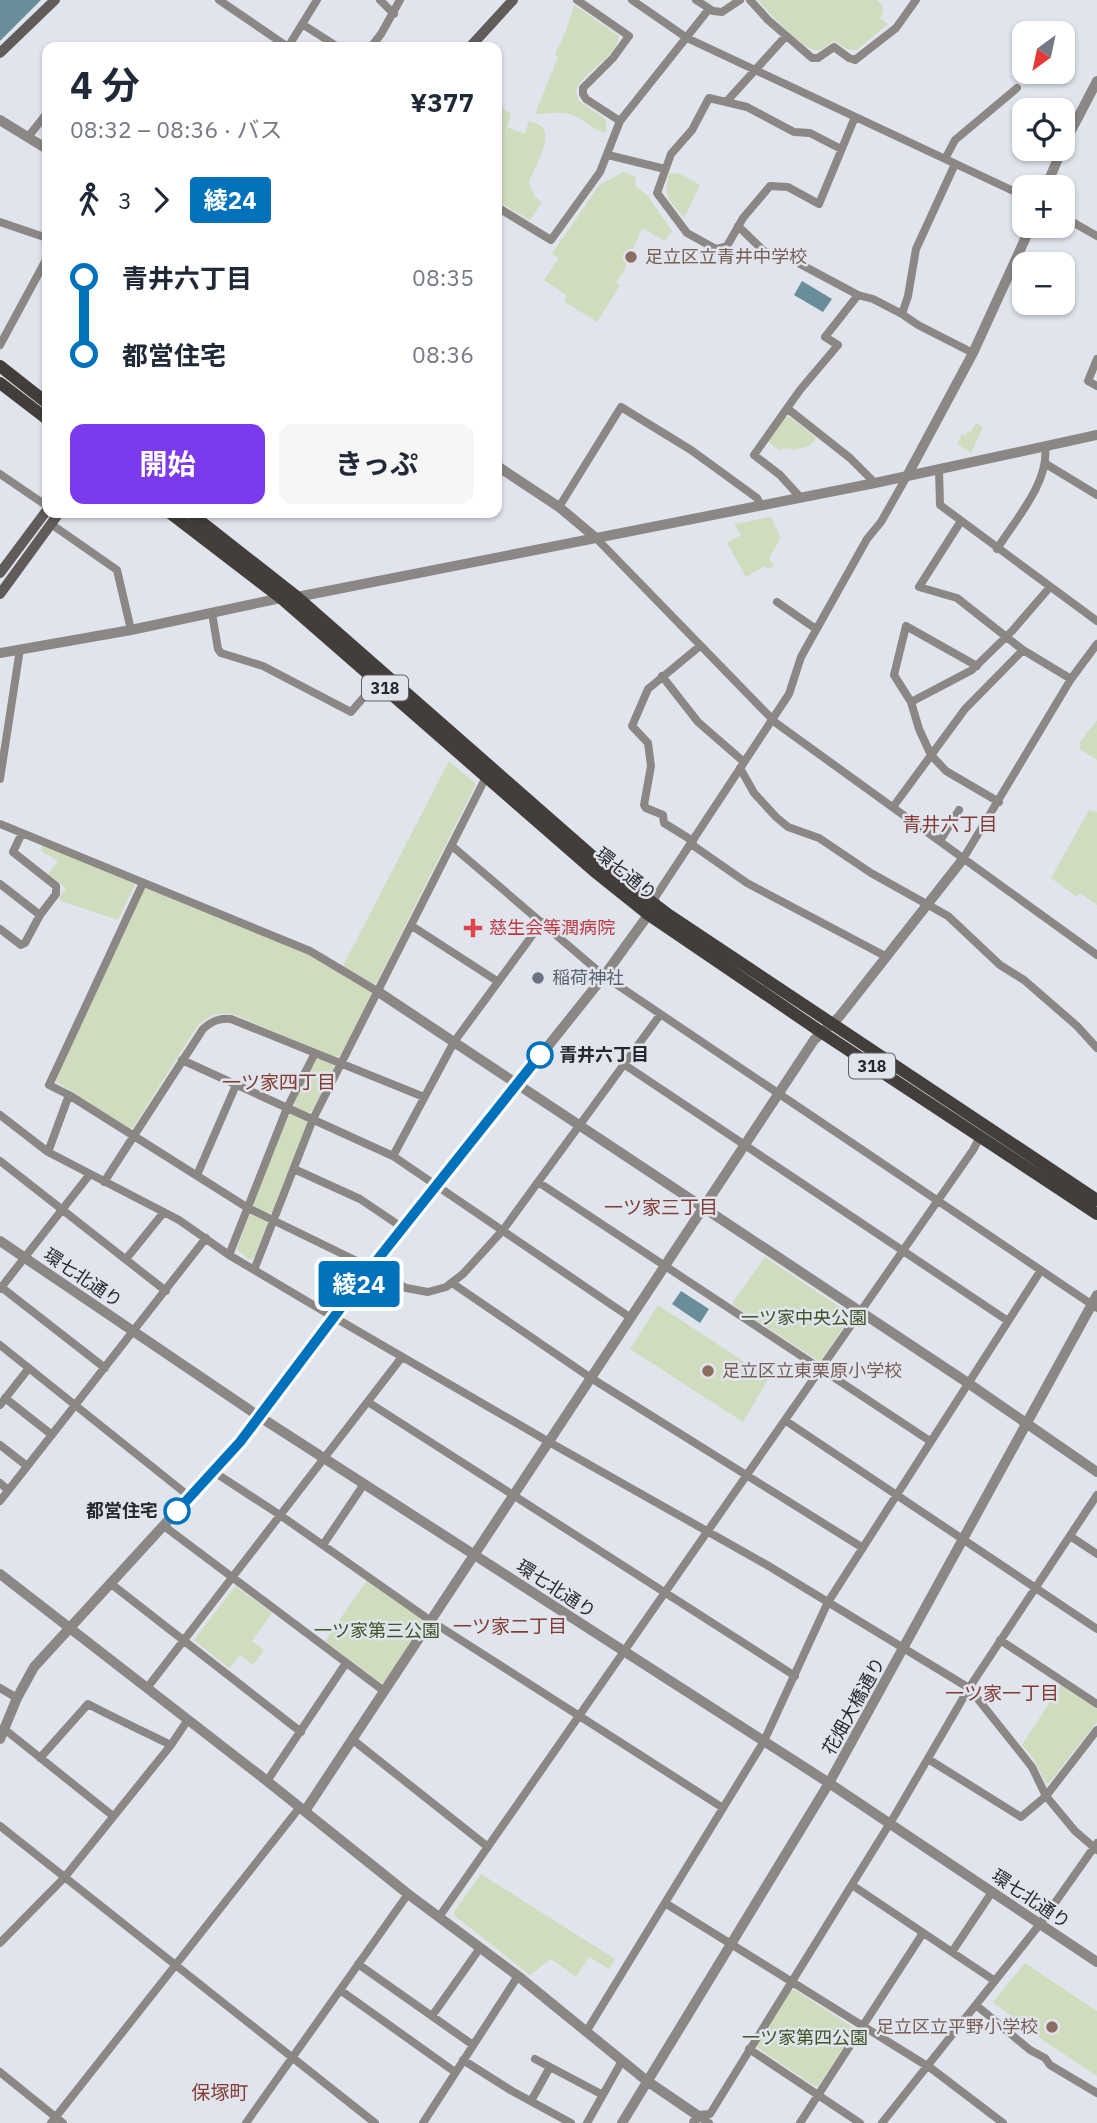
<!DOCTYPE html>
<html lang="ja">
<head>
<meta charset="utf-8">
<style>
  body { margin:0; font-family:"IBM Plex Sans","Noto Sans JP",sans-serif; background:#f6f6f7; color:#1f2937; height:100vh; display:flex; flex-direction:column; font-size:26px; white-space:nowrap }
  * { box-sizing:border-box; margin:0 }
  p { font-size:23px; color:#747a83 }
  .icon { flex:none; width:38px; height:38px; fill:none; stroke:currentColor; stroke-width:2; stroke-linecap:round; stroke-linejoin:round }
  .map { position:relative; flex:1; overflow:hidden }
  .drawer { position:absolute; left:42px; top:42px; width:460px; height:476px; display:flex; flex-direction:column; background:#fff; border-radius:14px; box-shadow:0 2px 5px #0004 }
  .drawer>* { flex:none }
  .badge { padding:0 14px; border-radius:5px; font-size:24px; line-height:46px }
  .needle { width:46px; rotate:213deg }
  .controls { position:absolute; left:1012px; top:21px; display:grid; gap:14px }
  .controls a { display:grid; place-items:center; width:63px; height:63px; border-radius:14px; background:#fff; box-shadow:0 2px 5px #0004; font-size:35px }
  .map>.badge { position:absolute; translate:-50% -50%; box-shadow:0 0 0 4px #fff }
  .legs { display:flex; align-items:center; gap:10px; height:77px; padding:0 28px; font-size:23px }
  .legs p { margin-inline-start:auto }
  .headline { display:flex; align-items:center; justify-content:space-between; height:119px; padding:0 28px }
  h1 { font-size:38px; font-weight:700; line-height:52px }
  .cta { display:flex; gap:14px; margin-top:auto; padding:14px 28px }
  .cta a { flex:1; height:80px; border-radius:14px; background:#7c3aed; color:#fff; font-size:28px; font-weight:700; line-height:80px; text-align:center }
  .cta a+a { background:#f6f6f7; color:#1f2937 }
  ul { padding:0 28px; list-style:none }
  li { display:flex; align-items:center; gap:24px; height:77px; font-size:26px }
  li i { display:grid; place-items:center; width:10px; height:100%; margin:0 9px; background:currentColor }
  li i::after { content:''; width:18px; height:18px; margin:-9px; border:5px solid; border-radius:50%; background:#fff }
  li p { margin-inline-start:auto }
  li:first-child i { background:linear-gradient(#0000 50%,currentColor 0) }
  li:last-child i { background:linear-gradient(currentColor 50%,#0000 0) }
  .map>svg:first-child { display:block }
  .green { fill:#cfdcbe }
  .water { fill:#698e9a }
  .lines { fill:none; stroke-linecap:round; stroke-linejoin:round }
  .minor { stroke:#8b8785; stroke-width:8 }
  .tertiary { stroke:#8b8785; stroke-width:10 }
  .secondary { stroke:#615c59; stroke-width:10 }
  .primary { stroke:#443e3a; stroke-width:12 }
  .line-1-casing { stroke:#fff; stroke-width:16 }
  .line-1 { stroke:#0072bc; stroke-width:10 }
  .education-dot { fill:#8d6e63; stroke:#e0e4ed; stroke-width:2.5 }
  .health-dot { fill:#e0444e; stroke:#e0e4ed; stroke-width:2.5 }
  .worship-dot { fill:#6b7280; stroke:#e0e4ed; stroke-width:2.5 }
  .stop-1-dot { fill:#fff; stroke:#0072bc; stroke-width:3.5 }
  .labels { text-anchor:middle; stroke-width:5; stroke-linejoin:round; paint-order:stroke }
  .shield { fill:#e0e4ed; stroke:#5e6065; stroke-width:2 }
  .shield-label { font-size:16px; font-weight:bold; fill:#26282b }
  .education-label { font-size:18px; fill:#785e54; stroke:#e0e4ed; text-anchor:start }
  .street-label { font-size:18px; fill:#26282b; stroke:#e0e4ed }
  .health-label { font-size:18px; fill:#be3a42; stroke:#e0e4ed; text-anchor:start }
  .worship-label { font-size:18px; fill:#5b616d; stroke:#e0e4ed; text-anchor:start }
  .stop-label { font-size:18px; font-weight:bold; fill:#26282b; stroke:#e0e4ed; text-anchor:start }
  .park-label { font-size:18px; fill:#415324; stroke:#e0e4ed }
  .neighbourhood-label { font-size:19px; fill:#833c33; stroke:#e0e4ed }
</style>
</head>
<body>
<div class="map">
<svg width="1097" height="2123" viewBox="0 0 1097 2123">
  <rect width="100%" height="100%" fill="#e0e4ed"/>
  <path class="green" d="M 758,0 L 876,0 L 882,5 L 883,12 L 880,18 L 888,24 L 857,50 L 847,49 L 834,41 C 830,43 824,49 819,50 C 804,53 768,11 758,0 Z
    M 574,5 L 619,36 C 616,59 585,69 576,90 L 578,100 L 606,120 L 606,133 C 592,130 581,115 564,113 C 555,111 545,115 535,114 L 558,57 L 555,54 L 566,31 Z
    M 497,104 L 511,114 L 507,127 L 525,134 L 529,121 C 533,123 538,123 541,126 C 554,136 534,169 529,182 L 535,197 L 542,202 L 530,220 L 497,201 Z
    M 624,172 L 636,177 L 635,186 L 647,195 L 672,231 L 665,241 L 642,228 L 623,273 L 616,282 L 620,285 L 597,322 L 565,302 L 566,295 L 544,280 L 559,258 L 552,254 L 599,185 Z
    M 670,173 L 680,174 L 700,185 L 684,218 C 670,200 661,196 670,173 Z
    M 790,417 L 816,438 L 810,446 L 793,450 L 790,448 L 779,450 L 767,441 L 784,418 Z
    M 976,423 L 983,427 L 971,453 L 957,444 L 962,434 L 965,436 L 968,431 L 971,432 Z
    M 771,517 L 781,538 L 769,558 L 774,566 L 768,569 L 765,566 L 746,577 L 727,543 L 741,535 L 734,524 Z
    M 1097,720 L 1097,760 L 1080,749 L 1080,742 Z
    M 449,761 L 476,784 L 377,982 L 374,984 L 343,966 Z
    M 1089,810 L 1097,812 L 1097,905 L 1080,893 L 1077,897 L 1051,878 Z
    M 42,844 L 136,883 L 118,920 L 61,901 L 59,898 L 66,888 L 48,874 L 58,861 L 41,851 Z
    M 145,886 L 308,953 L 370,990 L 372,993 L 342,1054 L 335,1057 L 230,1013 L 212,1015 L 198,1025 L 133,1128 L 127,1127 L 54,1080 Z
    M 320,1057 L 333,1062 L 335,1068 L 312,1111 L 307,1113 L 295,1107 L 294,1103 L 316,1059 Z
    M 292,1114 L 306,1119 L 307,1124 L 272,1212 L 268,1214 L 255,1208 L 253,1203 L 288,1116 Z
    M 253,1213 L 266,1219 L 268,1223 L 254,1258 L 249,1260 L 237,1249 L 249,1216 Z
    M 765,1257 L 850,1314 L 851,1316 L 820,1362 L 733,1305 L 733,1302 Z
    M 658,1305 L 769,1378 L 743,1422 L 630,1349 Z
    M 367,1580 L 423,1620 L 423,1624 L 384,1682 L 381,1683 L 325,1641 Z
    M 235,1586 L 272,1613 L 252,1641 L 264,1650 L 253,1665 L 240,1655 L 229,1668 L 194,1640 Z
    M 1061,1685 L 1097,1709 L 1097,1722 L 1049,1783 L 1046,1783 L 1033,1758 L 1022,1745 Z
    M 481,1874 L 615,1959 L 609,1969 L 589,1957 L 576,1977 L 551,1959 L 530,1975 L 455,1916 L 454,1912 Z
    M 1025,1963 L 1097,2011 L 1097,2076 L 1043,2040 L 993,2002 Z
    M 795,1990 L 852,2027 L 854,2032 L 818,2086 L 814,2086 L 758,2048 L 756,2044 L 790,1991 Z"/>
  <path class="water" d="M 0,0 L 41,0 L 0,41 Z
    M 802,281 L 832,299 L 823,312 L 794,295 Z
    M 681,1291 L 709,1309 L 700,1323 L 672,1304 Z"/>
  <g class="lines">
    <path class="minor" d="M 219,0 L 288,47
      M 380,0 L 394,14
      M 577,0 L 629,36 L 613,58 L 583,88 L 583,94 L 586,99 L 620,121
      M 632,0 L 687,38 L 1024,196
      M 696,0 L 713,11 L 722,12 L 740,0
      M 750,0 L 768,20 L 812,58 L 818,58 L 834,47 L 849,58 L 855,60 L 896,28 L 916,0
      M 302,24 L 338,47
      M 288,47 L 317,0
      M 371,47 L 381,34 L 400,0
      M 727,101 L 786,36
      M 28,137 L 47,113
      M 841,149 L 810,133 L 794,132 L 747,107 L 709,98 L 692,130 L 671,154 L 657,193 L 687,233 L 716,249 L 727,246 L 743,218 L 770,186 L 788,187 L 819,204 L 855,117
      M 608,155 L 665,169
      M 945,159 L 955,140 L 1017,88
      M 497,207 L 551,240 L 600,172 L 620,121 L 709,9
      M 1062,216 L 1097,236
      M 0,222 L 47,238
      M 738,226 L 765,252 L 787,257 L 858,295 L 873,299 L 902,314 L 918,325 L 973,353
      M 902,314 L 908,296 L 916,249 L 955,164
      M 0,345 L 47,258
      M 1097,359 L 1088,381 L 1097,386
      M 788,409 L 850,458 L 875,483
      M 1046,464 L 1097,495
      M 939,469 L 940,505 L 1097,621
      M 0,474 L 47,506
      M 800,497 L 780,475 L 754,455 L 800,390 L 838,345 L 825,337 L 858,295
      M 559,507 L 621,407 L 691,450 L 757,498 L 761,505
      M 961,521 L 919,587 L 957,598 L 1023,650
      M 51,524 L 117,570 L 131,630
      M 596,538 L 776,723 L 1097,955
      M 997,549 C 1015,520 1050,482 1045,446
      M 777,602 L 816,629
      M 212,613 L 218,649 L 221,653 L 263,666 L 351,712 L 377,682
      M 977,666 L 906,626 L 894,675 L 911,702 L 919,729 L 931,755 L 946,771 L 999,802
      M 662,676 L 698,722 L 744,762
      M 911,702 L 972,670 L 1012,631 L 1050,587
      M 740,768 L 754,793 L 776,817 L 788,827 L 819,838 L 871,873 L 948,916 L 1000,965 L 1024,980 L 1077,1026 L 1097,1048
      M 0,779 L 20,649
      M 893,807 L 965,709 L 1023,650 L 1071,679
      M 0,824 L 310,951 L 377,991
      M 693,841 L 664,823 L 663,815 L 646,808 L 644,805 L 651,766 L 648,743 L 632,726 L 648,689 L 700,646
      M 940,841 L 959,810
      M 691,844 L 747,883 L 887,957
      M 452,846 L 604,976 L 1097,1308
      M 963,859 L 1071,679 L 1097,644
      M 143,883 L 49,1085 L 69,1095 L 248,1208 L 365,1265 L 406,1288 L 428,1292 L 446,1287 L 463,1274 L 503,1230 L 660,1015
      M 0,884 L 40,915 L 56,894 L 56,886 L 13,852 L 22,833
      M 654,904 L 656,896 L 789,694 L 801,657 L 867,539 L 881,522 L 907,476
      M 412,926 L 497,981
      M 0,929 L 21,945 L 25,943 L 40,915
      M 182,1060 L 393,1156 L 631,1318
      M 625,1065 L 1008,1321
      M 0,1115 L 48,1152 L 179,1220 L 229,1255 L 325,1312 L 549,1442 L 767,1565 L 969,1688 L 1032,1767 L 1046,1796 L 1075,1831 L 1097,1850
      M 48,1152 L 69,1095
      M 393,1156 L 454,1042 L 542,922
      M 0,1161 L 166,1291
      M 294,1169 L 360,1199 L 403,1228
      M 197,1175 L 236,1085
      M 104,1182 L 203,1029 C 212,1021 219,1018 231,1019 L 424,1097
      M 538,1182 L 930,1441
      M 229,1255 L 287,1108 L 315,1053
      M 126,1259 L 164,1212
      M 254,1270 L 313,1119 L 486,777
      M 452,1283 L 591,1378 L 863,1548
      M 1,1287 L 105,1368
      M 0,1289 L 90,1174
      M 0,1345 L 190,1497
      M 5,1398 L 52,1435
      M 368,1402 L 795,1676
      M 0,1405 L 29,1368
      M 786,1421 L 1097,1629
      M 0,1445 L 27,1466
      M 214,1472 L 280,1515 L 431,1621 L 723,1808
      M 0,1483 L 8,1490
      M 0,1501 L 206,1238
      M 164,1526 L 384,1691
      M 1070,1536 L 1097,1554
      M 323,1545 L 364,1484
      M 110,1583 L 301,1732
      M 1000,1640 L 1097,1704
      M 0,1688 L 17,1698
      M 147,1688 L 402,1357
      M 3,1728 L 113,1816
      M 353,1740 L 488,1847
      M 40,1758 L 88,1704 C 116,1719 143,1731 171,1745
      M 928,1759 L 1021,1817 L 1046,1796 L 1097,1730
      M 267,1781 L 346,1663
      M 0,1826 L 375,2123
      M 852,1885 L 995,1981
      M 665,1903 L 932,2069 L 1003,2123
      M 439,1917 L 973,1150 L 980,1137
      M 0,1943 L 64,1878 L 171,1745 L 187,1721
      M 952,1952 L 992,1892
      M 358,1964 L 473,2045
      M 340,1990 L 455,2072
      M 976,2005 L 1030,2050 L 1045,2058 L 1050,2065 L 1097,2093
      M 432,2016 L 480,1948
      M 586,2032 L 764,1741 L 828,1602 L 1041,1270
      M 749,2049 L 860,2123
      M 535,2059 L 603,2095
      M 463,2060 L 512,2091 L 571,2123
      M 0,2072 L 63,2123
      M 531,2101 L 550,2067
      M 697,2115 L 710,2114 L 895,1815 L 969,1688 L 1097,1495
      M 697,2115 L 709,2123
      M 51,2123 L 300,1807
      M 246,2123 L 408,1894
      M 423,2123 L 518,1976
      M 587,2123 L 622,2061
      M 800,2123 L 923,1933
      M 882,2123 L 1040,1924 L 1097,1843"/>
    <path class="tertiary" d="M 0,120 L 47,149
      M 1062,148 L 1097,81
      M 1046,187 L 1062,149
      M 497,466 L 559,507 L 596,538
      M 907,476 L 973,353 L 1031,226
      M 0,653 L 131,630 L 281,598 L 297,597 L 875,483 L 1097,435
      M 377,991 L 968,1383 L 1097,1472
      M 0,1241 L 260,1417 L 829,1783 L 1097,1962
      M 0,1574 L 267,1781 L 408,1894 L 518,1976 L 647,2081 L 697,2115 L 694,2123
      M 0,1739 L 17,1698 L 34,1667 L 240,1442 L 370,1269 L 604,976 L 651,911
      M 305,1811 L 814,1040 L 839,1017 L 963,859
      M 622,2123 L 829,1783 L 1097,1295"/>
    <path class="secondary" d="M 470,47 L 513,0
      M 0,53 L 55,0
      M 0,573 L 47,510
      M 0,594 L 59,513"/>
    <path class="primary" d="M 0,366 L 47,403
      M 0,383 L 47,419
      M 170,513 L 281,598 L 594,871 L 649,915 L 821,1032 L 1097,1214
      M 190,513 L 297,597 L 599,862 L 669,915 L 1097,1200"/>
  </g>
  <g class="lines">
    <g class="line-1-casing">
      <path id="line-1" d="M 177,1511 L 240,1442 L 370,1269 L 540,1055"/>
    </g>
    <use href="#line-1" class="line-1"/>
  </g>
  <g class="education-dot">
    <circle cx="631" cy="257" r="7"/>
    <circle cx="708" cy="1371" r="7"/>
    <circle cx="1052" cy="2027" r="7"/>
  </g>
  <path class="health-dot" d="M469.5 917.5h7v7h7v7h-7v7h-7v-7h-7v-7h7z"/>
  <circle class="worship-dot" cx="538" cy="978" r="7"/>
  <g class="stop-1-dot">
    <circle cx="540" cy="1055" r="12"/>
    <circle cx="177" cy="1511" r="12"/>
  </g>
  <g class="labels">
    <g class="shield">
      <rect x="362" y="675.5" width="46" height="25" rx="5"/>
      <rect x="849" y="1053.5" width="46" height="25" rx="5"/>
    </g>
    <g class="shield-label">
      <text x="385" y="694">318</text>
      <text x="872" y="1072">318</text>
    </g>
    <g class="education-label">
      <text x="645" y="263">足立区立青井中学校</text>
      <text x="722" y="1377">足立区立東栗原小学校</text>
      <text x="1038" y="2033" text-anchor="end">足立区立平野小学校</text>
    </g>
    <g class="street-label">
      <text transform="translate(626 874) rotate(39)" y="6">環七通り</text>
      <text transform="translate(83 1278) rotate(34)" y="6">環七北通り</text>
      <text transform="translate(556 1589) rotate(33)" y="6">環七北通り</text>
      <text transform="translate(854 1706) rotate(-61)" y="6">花畑大橋通り</text>
      <text transform="translate(1031 1899) rotate(34)" y="6">環七北通り</text>
    </g>
    <g class="health-label">
      <text x="489" y="934">慈生会等潤病院</text>
    </g>
    <g class="worship-label">
      <text x="552" y="984">稲荷神社</text>
    </g>
    <g class="stop-label">
      <text x="559" y="1061">青井六丁目</text>
      <text x="158" y="1517" text-anchor="end">都営住宅</text>
    </g>
    <g class="park-label">
      <text x="804" y="1324">一ツ家中央公園</text>
      <text x="377" y="1637">一ツ家第三公園</text>
      <text x="805" y="2044">一ツ家第四公園</text>
    </g>
    <g class="neighbourhood-label">
      <text x="950" y="831">青井六丁目</text>
      <text x="279" y="1089">一ツ家四丁目</text>
      <text x="661" y="1214">一ツ家三丁目</text>
      <text x="510" y="1633">一ツ家二丁目</text>
      <text x="1002" y="1700">一ツ家一丁目</text>
      <text x="220" y="2099">保塚町</text>
    </g>
  </g>
</svg>
<div class="controls">
<a><svg class="needle" viewBox="-14 -14 28 28"><path d="M0-13l5 13h-10z" fill="#e53935"/><path d="M0 13l5-13h-10z" fill="#747a83"/></svg></a>
<a><svg class="icon" aria-label="locate" viewBox="0 0 24 24"><circle cx="12" cy="12" r="6"/><path d="M12 2v4M12 18v4M2 12h4M18 12h4"/></svg></a>
<a>+</a>
<a>−</a>
</div>
<b class="badge" style="left:359px;top:1284px;background:#0072bc;color:#fff">綾24</b>
<section class="drawer">
<div class="headline"><div><h1>4 分</h1><p>08:32 – 08:36 · バス</p></div><b>¥377</b></div>
<div class="legs"><svg class="icon" aria-label="walk" viewBox="0 0 24 24"><circle cx="13" cy="4" r="2"/><path d="M13 8l-2 6 4 7M11 14l-3 7M7 12l3-4h3l4 4"/></svg>3<svg class="icon" aria-label="forward" viewBox="0 0 24 24"><path d="M9 5l7 7-7 7"/></svg><b class="badge" style="background:#0072bc;color:#fff">綾24</b></div>
<ul>
<li><i style="color:#0072bc"></i><b>青井六丁目</b><p>08:35</p></li>
<li><i style="color:#0072bc"></i><b>都営住宅</b><p>08:36</p></li>
</ul>
<div class="cta"><a>開始</a><a>きっぷ</a></div>
</section>
</div>
</body>
</html>
